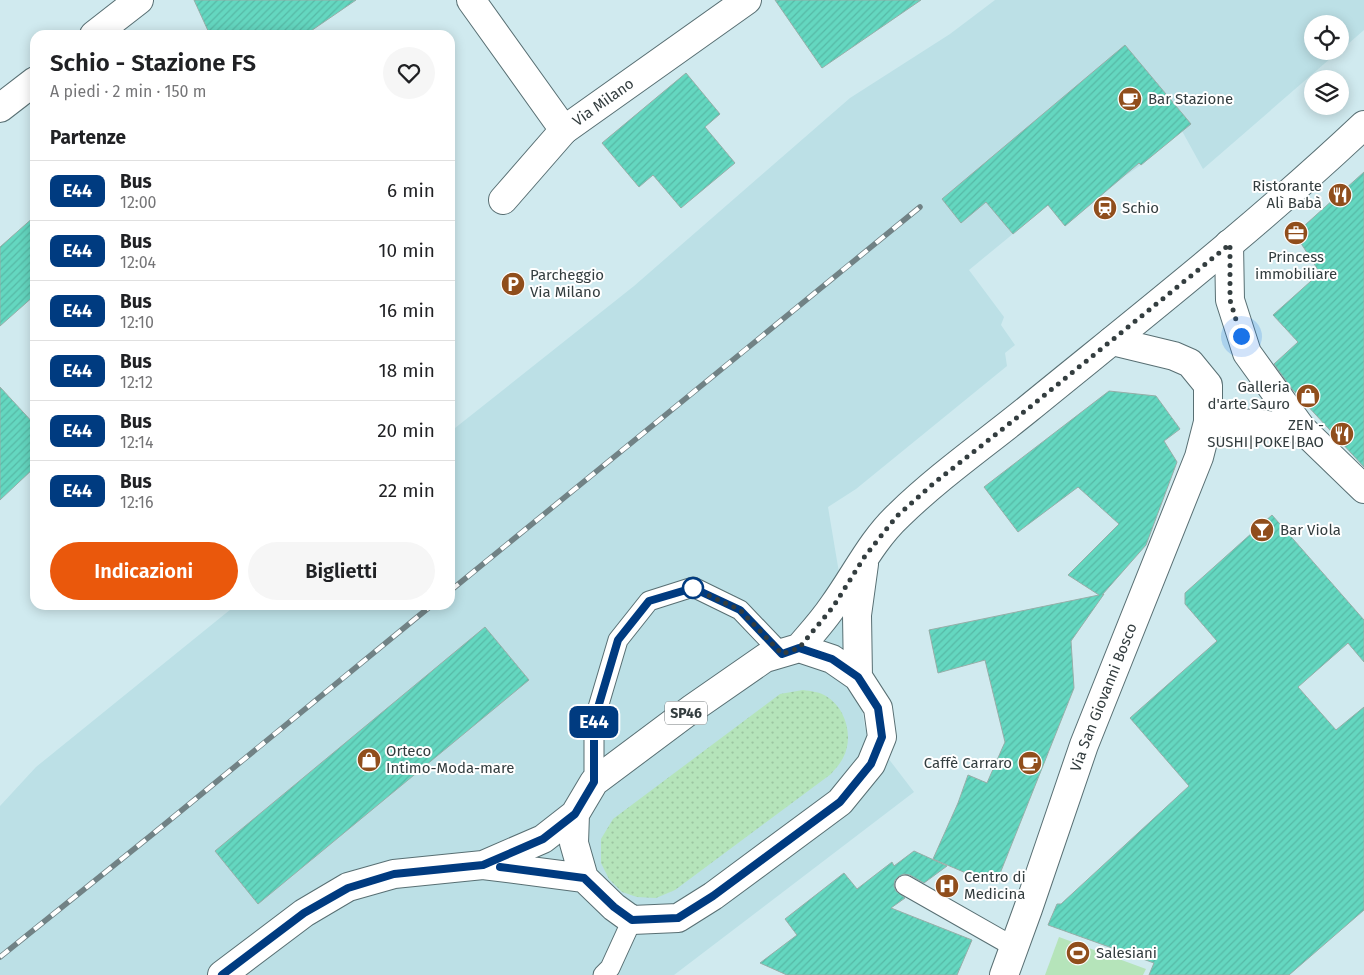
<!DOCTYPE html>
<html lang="it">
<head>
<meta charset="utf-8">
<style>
  body { margin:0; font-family:"Fira Sans",sans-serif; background:#f6f6f6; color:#202124; height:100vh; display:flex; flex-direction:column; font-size:19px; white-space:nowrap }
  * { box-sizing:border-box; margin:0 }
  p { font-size:16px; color:#757577 }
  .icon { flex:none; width:28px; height:28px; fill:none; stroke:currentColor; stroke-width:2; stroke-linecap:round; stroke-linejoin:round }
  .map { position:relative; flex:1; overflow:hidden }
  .details { position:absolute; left:30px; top:30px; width:425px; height:580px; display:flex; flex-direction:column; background:#fff; border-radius:15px; box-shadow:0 2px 12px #0003 }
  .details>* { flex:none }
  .badge { padding:0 10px; border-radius:8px; font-size:18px; line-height:32px }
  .controls { position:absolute; left:1304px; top:15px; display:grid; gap:10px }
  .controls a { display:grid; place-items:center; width:45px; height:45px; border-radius:50%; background:#fff; box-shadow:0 2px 12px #0003; font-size:25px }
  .you { position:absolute; width:25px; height:25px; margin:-12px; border:4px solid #fff; border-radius:50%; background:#1a73e8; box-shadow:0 0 0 8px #1a73e833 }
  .map>.badge { position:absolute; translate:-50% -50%; box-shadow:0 0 0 2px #fff }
  h2 { padding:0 20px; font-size:19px; line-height:45px }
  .round { display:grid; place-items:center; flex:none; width:52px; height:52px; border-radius:26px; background:#f6f6f6 }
  .headline { display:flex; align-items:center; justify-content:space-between; height:85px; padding:0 20px }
  h1 { font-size:24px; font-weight:600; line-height:38px }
  .action { display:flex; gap:10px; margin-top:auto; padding:10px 20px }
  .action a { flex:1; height:58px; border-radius:30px; background:#ea580c; color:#fff; font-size:20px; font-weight:600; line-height:58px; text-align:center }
  .action a+a { background:#f6f6f6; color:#202124 }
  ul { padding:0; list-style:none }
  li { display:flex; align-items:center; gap:15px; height:60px; padding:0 20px; border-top:1px solid #e0e0e0 }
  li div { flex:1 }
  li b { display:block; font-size:19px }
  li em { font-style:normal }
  li .badge { min-width:55px; font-weight:700; text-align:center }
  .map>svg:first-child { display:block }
  .built { fill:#bce0e6 }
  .grass { fill:#b5e4ba }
  .park { fill:url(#park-dots) }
  .building { fill:url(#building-hatch); stroke:#96aea8 }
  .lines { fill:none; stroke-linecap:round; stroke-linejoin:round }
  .service-casing { stroke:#586f73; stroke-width:21 }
  .minor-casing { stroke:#586f73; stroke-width:30 }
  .tertiary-casing { stroke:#586f73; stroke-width:30 }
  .primary-casing { stroke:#586f73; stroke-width:30 }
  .service { stroke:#fff; stroke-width:19 }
  .minor { stroke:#fff; stroke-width:28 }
  .tertiary { stroke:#fff; stroke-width:28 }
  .primary { stroke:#fff; stroke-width:28 }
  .rail-casing { stroke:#718285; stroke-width:5.5 }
  .rail { stroke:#fff; stroke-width:4; stroke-dasharray:11; stroke-linecap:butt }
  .line-casing { stroke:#fff; stroke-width:11 }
  .line { stroke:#003b80; stroke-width:8 }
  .walk { stroke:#333d3f; stroke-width:5; stroke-dasharray:0 9 }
  .stop-dot { fill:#fff; stroke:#003b80; stroke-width:2.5 }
  .labels { text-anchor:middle; stroke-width:4; stroke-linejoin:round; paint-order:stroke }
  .shield { fill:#fff; stroke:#707779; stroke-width:1 }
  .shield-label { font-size:14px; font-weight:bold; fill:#333d3f }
  .poi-label { font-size:15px; fill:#333d3f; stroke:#fff; text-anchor:start }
  .street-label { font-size:15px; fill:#333d3f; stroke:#fff }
</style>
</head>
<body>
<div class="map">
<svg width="1364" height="975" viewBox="0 0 1364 975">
  <defs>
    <pattern id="park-dots" width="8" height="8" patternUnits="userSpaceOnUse" patternTransform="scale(1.25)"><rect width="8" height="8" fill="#b5e4ba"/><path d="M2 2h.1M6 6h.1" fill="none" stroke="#9cc4a1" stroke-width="1.8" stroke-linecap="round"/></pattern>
    <pattern id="building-hatch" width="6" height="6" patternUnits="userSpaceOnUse" patternTransform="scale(1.25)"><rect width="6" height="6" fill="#64d7c0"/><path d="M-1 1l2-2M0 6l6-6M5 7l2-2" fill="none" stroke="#57b9a6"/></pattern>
  </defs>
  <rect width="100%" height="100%" fill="#d0eaef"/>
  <path class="built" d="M 995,0 L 1364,0 L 1364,30 L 1340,51 L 1340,24 L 1312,24 L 1312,51 L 1339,51 L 1203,169 L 1182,131 L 1141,165 L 1125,176 L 1065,226 L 1048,205 L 969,270 L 1004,317 L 1001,325 L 1015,345 L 1005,353 L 1007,366 L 856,489 L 828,507 L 865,728 L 914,792 L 674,975 L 0,975 L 0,806 L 36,767 L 236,605 L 450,605 L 450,432 L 634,286 L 850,98 L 950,34 Z"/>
  <path class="grass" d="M 1059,937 L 1146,969 L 1143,975 L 1045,975 Z"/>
  <path class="park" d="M 803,690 C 810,691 820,692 826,696 C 846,708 854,737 843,758 C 840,764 835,769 831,774 L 675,890 L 656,898 L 637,897 L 622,892 L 609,879 L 601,863 L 601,839 L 613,819 L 780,694 Z"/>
  <path class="building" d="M 194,0 L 356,0 L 305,35 L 210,35 Z
    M 775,0 L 921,0 L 822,68 Z
    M 1125,45 L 1191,124 L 1141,165 L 1139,163 L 1065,226 L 1048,205 L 1013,234 L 986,202 L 961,223 L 942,199 Z
    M 686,73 L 720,114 L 705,127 L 735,163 L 681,208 L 653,175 L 639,187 L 602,143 Z
    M 1364,172 L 1364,467 L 1292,389 L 1274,364 L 1298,342 L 1273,315 L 1320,273 L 1295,234 Z
    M 35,216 L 35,295 L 0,326 L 0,247 Z
    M 0,387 L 35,425 L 35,467 L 0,500 Z
    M 1109,391 L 1156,396 L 1180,429 L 1164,441 L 1177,462 L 1146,545 L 1102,595 L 1104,594 L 1071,641 L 1074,688 L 997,881 L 985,881 L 933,859 L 958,803 L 968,775 L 987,783 L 1005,742 L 985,660 L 938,673 L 929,630 L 1099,595 L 1068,575 L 1119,524 L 1078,487 L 1018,532 L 984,487 Z
    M 1272,515 L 1364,620 L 1364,662 L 1348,643 L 1298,687 L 1336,730 L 1364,707 L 1364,910 L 1289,975 L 1149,975 L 1154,963 L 1048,925 L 1057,904 L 1061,904 L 1189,786 L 1130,718 L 1217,641 L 1185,604 L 1185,593 Z
    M 485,627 L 529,680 L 258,904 L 215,851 Z
    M 914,851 L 947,866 L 924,883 L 910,875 L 904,874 L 899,876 L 895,880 L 894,886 L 896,891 L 905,898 L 891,908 L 972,940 L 957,975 L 787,975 L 760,963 L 797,935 L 785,919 L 844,873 L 857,889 L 892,862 L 894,866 Z"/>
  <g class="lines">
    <g class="service-casing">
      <path id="service" d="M 594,782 L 594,721 L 618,640 L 649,601 L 693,587 L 740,610 L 782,654
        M 905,885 L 1014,947
        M 603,975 L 610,968 L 632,920"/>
    </g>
    <g class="minor-casing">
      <g id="minor">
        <path id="s1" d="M 471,0 L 564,130 L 747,0"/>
        <path d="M 503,200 L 564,130"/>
      </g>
    </g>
    <g class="tertiary-casing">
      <g id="tertiary">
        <path d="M 94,35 L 139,0"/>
        <path d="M 0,108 L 35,81"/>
        <path d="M 1229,244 L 1230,300 L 1247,353 L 1302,429 L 1364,489"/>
        <path d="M 1208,422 L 1259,424 L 1302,429"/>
        <path id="s2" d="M 1004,975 L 1028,909 L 1084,745 L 1199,457 L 1208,422 L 1208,385 L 1190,363 L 1174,356 L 1112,341"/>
      </g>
    </g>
    <g class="primary-casing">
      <path id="primary" d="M 799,648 C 810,635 823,621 833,606 C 855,576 871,541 899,515 C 939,476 985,444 1028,409 C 1142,316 1257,226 1364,125
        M 858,677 L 857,615 L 864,564
        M 483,865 L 543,839 L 575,814 L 594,782 L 693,708 L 765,658 L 799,648 L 832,659 L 858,677 L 878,708 L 882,737 L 871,764 L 840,802 L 713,896 L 678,918 L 632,920 L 614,907 L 584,878 L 574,843 L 575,814
        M 222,975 L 304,913 L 348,887 L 394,874 L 483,865 L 584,878"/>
    </g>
    <use href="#service" class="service"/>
    <use href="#minor" class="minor"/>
    <use href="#tertiary" class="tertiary"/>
    <use href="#primary" class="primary"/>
    <g class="rail-casing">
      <path id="rail" d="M 450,591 L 920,207
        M 0,957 L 154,833 L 432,605"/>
    </g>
    <use href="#rail" class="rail"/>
  </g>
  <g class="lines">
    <g class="line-casing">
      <path id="line" d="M 222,975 L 304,913 L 348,888 L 394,874 L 483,865 L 543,839 L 575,814 L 594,782 L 594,721 L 618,640 L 649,601 L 693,588 L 740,610 L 782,654 L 799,648 L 832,659 L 858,677 L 878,708 L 882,737 L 871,764 L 840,802 L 713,896 L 678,918 L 632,920 L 614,907 L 584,878 L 500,867"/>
    </g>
    <use href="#line" class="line"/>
    <path class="walk" d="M 693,588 L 740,610 L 782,654 L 799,648 L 833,607 L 865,556 L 897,516 L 934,483 L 1014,420 L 1230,244 L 1230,300 L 1241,336"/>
  </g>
  <defs>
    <g id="cafe-disc" transform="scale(1.25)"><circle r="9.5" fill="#904e1c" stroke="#fff"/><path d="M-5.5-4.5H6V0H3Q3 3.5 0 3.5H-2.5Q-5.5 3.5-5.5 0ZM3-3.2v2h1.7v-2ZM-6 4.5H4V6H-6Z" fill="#fff"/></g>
    <g id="restaurant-disc" transform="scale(1.25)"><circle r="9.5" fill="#904e1c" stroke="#fff"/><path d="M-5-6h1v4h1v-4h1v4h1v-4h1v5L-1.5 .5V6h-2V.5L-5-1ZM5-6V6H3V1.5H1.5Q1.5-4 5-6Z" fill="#fff"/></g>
    <g id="station-disc" transform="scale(1.25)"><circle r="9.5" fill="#904e1c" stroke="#fff"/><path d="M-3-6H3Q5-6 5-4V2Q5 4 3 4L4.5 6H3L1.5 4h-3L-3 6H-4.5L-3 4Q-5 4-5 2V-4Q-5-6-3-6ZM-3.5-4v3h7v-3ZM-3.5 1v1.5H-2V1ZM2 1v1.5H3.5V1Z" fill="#fff"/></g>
    <g id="office-disc" transform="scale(1.25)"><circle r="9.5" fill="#904e1c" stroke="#fff"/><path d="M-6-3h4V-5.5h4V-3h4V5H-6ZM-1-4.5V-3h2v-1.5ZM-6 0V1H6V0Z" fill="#fff"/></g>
    <g id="parking-disc" transform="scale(1.25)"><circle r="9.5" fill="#904e1c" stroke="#fff"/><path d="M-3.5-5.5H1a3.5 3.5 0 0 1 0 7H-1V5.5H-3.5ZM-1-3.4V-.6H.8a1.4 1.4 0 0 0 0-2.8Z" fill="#fff"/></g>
    <g id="shop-disc" transform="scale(1.25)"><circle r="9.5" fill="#904e1c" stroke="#fff"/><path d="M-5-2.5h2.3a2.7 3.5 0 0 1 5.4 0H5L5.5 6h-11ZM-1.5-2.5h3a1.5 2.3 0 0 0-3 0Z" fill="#fff"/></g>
    <g id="bar-disc" transform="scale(1.25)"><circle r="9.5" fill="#904e1c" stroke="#fff"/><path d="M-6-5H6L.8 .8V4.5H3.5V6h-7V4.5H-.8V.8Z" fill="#fff"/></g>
    <g id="hospital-disc" transform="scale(1.25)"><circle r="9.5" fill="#904e1c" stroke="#fff"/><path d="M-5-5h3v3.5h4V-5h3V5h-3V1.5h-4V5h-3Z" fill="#fff"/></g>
    <g id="stadium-disc" transform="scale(1.25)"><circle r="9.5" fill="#904e1c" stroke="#fff"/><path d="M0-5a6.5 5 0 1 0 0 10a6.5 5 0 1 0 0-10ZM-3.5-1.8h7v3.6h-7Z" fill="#fff"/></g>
  </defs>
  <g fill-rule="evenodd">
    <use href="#cafe-disc" x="1130" y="99"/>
    <use href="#restaurant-disc" x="1340" y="195"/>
    <use href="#station-disc" x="1105" y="208"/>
    <use href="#office-disc" x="1296" y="233"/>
    <use href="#parking-disc" x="513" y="284"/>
    <use href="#shop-disc" x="1308" y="396"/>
    <use href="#restaurant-disc" x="1342" y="434"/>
    <use href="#bar-disc" x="1262" y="530"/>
    <use href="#shop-disc" x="369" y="760"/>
    <use href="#cafe-disc" x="1030" y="763"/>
    <use href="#hospital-disc" x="947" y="886"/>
    <use href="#stadium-disc" x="1078" y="953"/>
  </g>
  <circle class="stop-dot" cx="693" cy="588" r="10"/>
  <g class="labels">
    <rect class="shield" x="665" y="701.5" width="42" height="23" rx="4"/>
    <g class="shield-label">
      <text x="686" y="718">SP46</text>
    </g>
    <g class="poi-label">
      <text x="1148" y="104">Bar Stazione</text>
      <text x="1322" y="191" text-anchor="end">Ristorante<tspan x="1322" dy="17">Alì Babà</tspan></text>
      <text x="1122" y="213">Schio</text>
      <text x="1296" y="262" text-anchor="middle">Princess<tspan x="1296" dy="17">immobiliare</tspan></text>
      <text x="530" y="280">Parcheggio<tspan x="530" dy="17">Via Milano</tspan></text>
      <text x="1290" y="392" text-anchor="end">Galleria<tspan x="1290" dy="17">d'arte Sauro</tspan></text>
      <text x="1324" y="430" text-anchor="end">ZEN -<tspan x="1324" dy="17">SUSHI|POKE|BAO</tspan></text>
      <text x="1280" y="535">Bar Viola</text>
      <text x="386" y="756">Orteco<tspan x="386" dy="17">Intimo-Moda-mare</tspan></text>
      <text x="1012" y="768" text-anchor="end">Caffè Carraro</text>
      <text x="964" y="882">Centro di<tspan x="964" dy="17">Medicina</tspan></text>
      <text x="1096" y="958">Salesiani</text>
    </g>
    <g class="street-label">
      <text dy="5" stroke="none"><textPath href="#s1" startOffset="208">Via Milano</textPath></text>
      <text dy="5" stroke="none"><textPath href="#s2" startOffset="295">Via San Giovanni Bosco</textPath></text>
    </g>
  </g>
</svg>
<div class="controls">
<a><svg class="icon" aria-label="locate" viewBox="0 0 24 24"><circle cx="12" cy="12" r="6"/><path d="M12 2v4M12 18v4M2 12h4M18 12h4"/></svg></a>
<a><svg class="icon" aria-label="layers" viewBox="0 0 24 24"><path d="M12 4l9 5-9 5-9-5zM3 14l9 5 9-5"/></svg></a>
</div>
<div class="you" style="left:1241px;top:336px"></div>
<b class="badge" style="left:594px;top:722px;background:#003b80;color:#fff">E44</b>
<section class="details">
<div class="headline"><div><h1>Schio - Stazione FS</h1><p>A piedi · 2 min · 150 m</p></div><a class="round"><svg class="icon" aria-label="heart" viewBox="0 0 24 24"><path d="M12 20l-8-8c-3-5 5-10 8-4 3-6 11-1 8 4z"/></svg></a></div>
<h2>Partenze</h2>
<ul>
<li><span class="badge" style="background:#003b80;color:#fff">E44</span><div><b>Bus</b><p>12:00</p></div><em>6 min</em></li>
<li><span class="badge" style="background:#003b80;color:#fff">E44</span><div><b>Bus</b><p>12:04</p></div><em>10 min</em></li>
<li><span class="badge" style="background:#003b80;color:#fff">E44</span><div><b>Bus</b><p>12:10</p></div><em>16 min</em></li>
<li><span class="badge" style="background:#003b80;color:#fff">E44</span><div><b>Bus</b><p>12:12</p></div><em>18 min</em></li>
<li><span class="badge" style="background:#003b80;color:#fff">E44</span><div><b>Bus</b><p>12:14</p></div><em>20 min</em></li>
<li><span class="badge" style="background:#003b80;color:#fff">E44</span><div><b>Bus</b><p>12:16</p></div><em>22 min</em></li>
</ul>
<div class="action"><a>Indicazioni</a><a>Biglietti</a></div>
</section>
</div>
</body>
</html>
